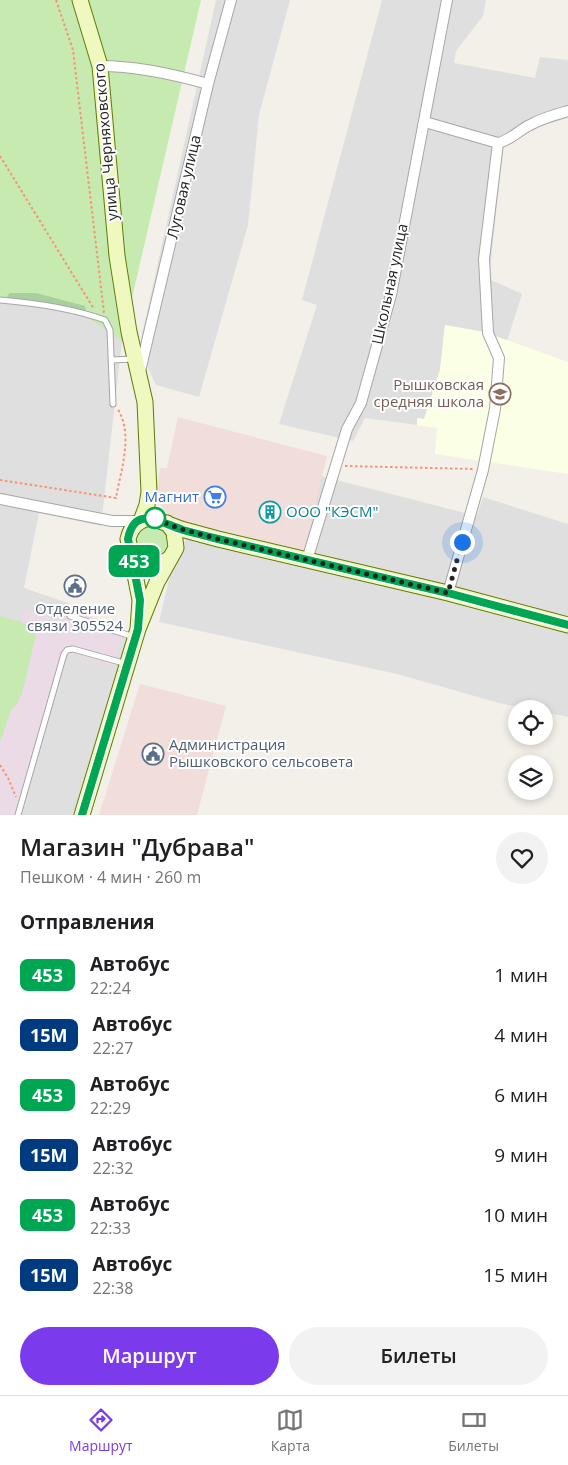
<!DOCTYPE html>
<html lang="ru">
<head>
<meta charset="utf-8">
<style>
  body { margin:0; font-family:"Open Sans",sans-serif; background:#f2f2f2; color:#202124; height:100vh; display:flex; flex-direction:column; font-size:19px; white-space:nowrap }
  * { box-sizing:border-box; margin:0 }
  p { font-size:16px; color:#757577 }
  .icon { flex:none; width:28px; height:28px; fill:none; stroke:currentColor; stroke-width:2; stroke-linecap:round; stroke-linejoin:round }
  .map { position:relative; height:815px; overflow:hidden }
  .drawer { display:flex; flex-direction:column; background:#fff; flex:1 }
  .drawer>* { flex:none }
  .badge { padding:0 10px; border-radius:8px; font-size:18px; line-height:32px }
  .buttons { position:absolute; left:508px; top:700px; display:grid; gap:10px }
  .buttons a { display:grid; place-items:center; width:45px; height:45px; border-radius:50%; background:#fff; box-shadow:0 2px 8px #0003; font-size:25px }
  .you { position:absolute; width:25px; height:25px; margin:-12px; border:4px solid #fff; border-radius:50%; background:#1a73e8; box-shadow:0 0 0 8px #1a73e833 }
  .map>.badge { position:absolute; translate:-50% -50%; box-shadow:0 0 0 2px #fff }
  h2 { padding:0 20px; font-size:19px; line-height:45px }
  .round { display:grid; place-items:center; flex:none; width:52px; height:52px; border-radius:26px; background:#f2f2f2 }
  .headline { display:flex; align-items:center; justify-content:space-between; height:85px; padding:0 20px }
  h1 { font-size:24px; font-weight:600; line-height:38px }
  .button { display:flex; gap:10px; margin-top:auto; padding:10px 20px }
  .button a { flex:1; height:58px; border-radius:30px; background:#7c3aed; color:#fff; font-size:20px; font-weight:600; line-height:58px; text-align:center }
  .button a+a { background:#f2f2f2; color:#202124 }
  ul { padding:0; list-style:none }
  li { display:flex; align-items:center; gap:15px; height:60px; padding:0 20px }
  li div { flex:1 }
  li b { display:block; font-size:19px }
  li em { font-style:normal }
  li .badge { min-width:55px; font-weight:700; text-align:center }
  .dock { display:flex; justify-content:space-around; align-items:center; height:70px; border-top:1px solid #e0e0e0; background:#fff; font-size:14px; color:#757577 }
  .dock a { display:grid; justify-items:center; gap:2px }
  .dock .current { color:#7c3aed }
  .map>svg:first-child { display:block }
  .residential { fill:#e0dfdf }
  .commercial { fill:#f1ddd9 }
  .industrial { fill:#ebdbe6 }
  .education { fill:#fbffe5 }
  .grass { fill:#c6eab0 }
  .forest { fill:#a7d09e }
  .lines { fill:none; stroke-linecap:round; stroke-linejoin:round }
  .lane-casing { stroke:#a6a6a6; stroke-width:7 }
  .street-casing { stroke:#a6a6a6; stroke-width:12 }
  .secondary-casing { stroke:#607b07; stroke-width:17 }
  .path { stroke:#f89273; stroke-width:2; stroke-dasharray:2.5 2.5; stroke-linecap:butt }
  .lane { stroke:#fff; stroke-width:5 }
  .street { stroke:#fff; stroke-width:10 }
  .secondary { stroke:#eff9bf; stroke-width:15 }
  .line-casing { stroke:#fff; stroke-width:11 }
  .line { stroke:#00a651; stroke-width:8 }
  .walk { stroke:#222; stroke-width:5; stroke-dasharray:0 9 }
  .stop-dot { fill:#fff; stroke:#00a651; stroke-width:2.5 }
  .labels { text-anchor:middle; stroke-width:4; stroke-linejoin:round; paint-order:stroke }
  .street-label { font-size:15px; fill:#222; stroke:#fff }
  .education-label { font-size:15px; fill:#785e54; stroke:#fff; text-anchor:end }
  .shop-label { font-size:15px; fill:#366cbe; stroke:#fff; text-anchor:end }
  .culture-label { font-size:15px; fill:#0d838f; stroke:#fff; text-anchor:start }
  .service-label { font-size:15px; fill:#4e5e75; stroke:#fff }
</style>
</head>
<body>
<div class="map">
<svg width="568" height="815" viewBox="0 0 568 815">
  <rect width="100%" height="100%" fill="#f2f0e9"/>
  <path class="residential" d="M 216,0 L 290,0 L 259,115 L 248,225 L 199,397 L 156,385 L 141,354 L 142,335 Z
    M 382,0 L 486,0 L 483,16 L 456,51 L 454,63 L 535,78 L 540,57 L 568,60 L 568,118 L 532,129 L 503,148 L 489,279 L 522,294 L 507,341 L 484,332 L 445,325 L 440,370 L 424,419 L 418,418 L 417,425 L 365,418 L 353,441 L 279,424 L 317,305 L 302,300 Z
    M 0,303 L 47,308 L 84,315 L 120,329 L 122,341 L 101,526 L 39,513 L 24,588 L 68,603 L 77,614 L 142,637 L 86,815 L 0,815 Z
    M 321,476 L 477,516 L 483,497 L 568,524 L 568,717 L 544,712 L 544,709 L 528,709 L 499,703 L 397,674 L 159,622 L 173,563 L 192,528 L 303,554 Z"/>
  <path class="commercial" d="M 178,417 L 327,456 L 303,554 L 175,521 L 164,511 L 156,493 L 160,468 L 167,468 Z
    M 140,684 L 226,706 L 197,815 L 99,815 Z"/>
  <path class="industrial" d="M 24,610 L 66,619 L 69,610 L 125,628 L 113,666 L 67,652 L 20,815 L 0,815 L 0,742 L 37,630 L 21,622 Z"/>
  <path class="education" d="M 445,325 L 484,332 L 568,362 L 568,474 L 435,454 L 437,428 L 417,425 L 417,418 L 424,419 L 440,370 Z"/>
  <path class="grass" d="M 0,0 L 201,0 L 122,341 L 84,315 L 47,308 L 0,303 Z
    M135 542a17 17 0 1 1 34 0a17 17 0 1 1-34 0Z
    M 0,616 L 21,622 L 37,630 L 23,690 L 16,706 L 12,708 L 0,742 Z"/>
  <path class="forest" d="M 10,293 L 36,293 L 85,306 L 86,312 L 9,299 L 7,296 Z"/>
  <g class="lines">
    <g class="lane-casing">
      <path id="lane" d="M 0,300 C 36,303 71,308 105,320 L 110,330 L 113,404
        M 113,360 L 132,359
        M 70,616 L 134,637
        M 18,815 L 64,654 L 67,650 L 73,649 L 127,664"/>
    </g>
    <g class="street-casing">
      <path id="street" d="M 100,66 C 137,66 173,74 208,84
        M 425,122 L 498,143 C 511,140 519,130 530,125 C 542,118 554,115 568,111
        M 140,371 L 208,84 L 231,0
        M 0,499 L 112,521 L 140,521
        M 307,560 L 347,429 L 361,403 L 391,295 L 447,0
        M 448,593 L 483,470 L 495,409 L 499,358 L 488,333 L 484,259 L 498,143"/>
    </g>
    <g class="secondary-casing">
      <path id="secondary" d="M 80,0 L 100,66 L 117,256 L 129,332 L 145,402 L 149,492 L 147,505 L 141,521
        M 131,553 C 141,568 158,569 171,557
        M 138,629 L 140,600 L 128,539 C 131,526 139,519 152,518 L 181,529 L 218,539 L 448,593 L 568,625
        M 82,815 L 138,629 L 157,582 L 176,548 L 174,532 L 167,523"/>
    </g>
    <path class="path" d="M 56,0 L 73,50 L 104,313
      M 0,156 L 94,309
      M 345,466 L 475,469
      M 0,480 L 116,498 C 121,469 134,434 117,408
      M 0,765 L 8,778 L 16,797"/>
    <use href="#lane" class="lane"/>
    <use href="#street" class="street"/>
    <use href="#secondary" class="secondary"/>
  </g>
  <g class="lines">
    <g class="line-casing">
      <path id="line" d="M 82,815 L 138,629 L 140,600 L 128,539 C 135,503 163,524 183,530 C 194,533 206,536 218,539 L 448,593 L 568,625"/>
    </g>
    <use href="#line" class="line"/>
    <path class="walk" d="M 155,518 L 152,518 L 181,529 L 218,539 L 448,593 L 462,542"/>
  </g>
  <defs>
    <g id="school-ring" transform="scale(1.125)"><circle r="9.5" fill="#fff" stroke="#8d6e63" stroke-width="1.5"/><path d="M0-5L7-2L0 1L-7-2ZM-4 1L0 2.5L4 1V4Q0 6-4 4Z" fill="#8d6e63"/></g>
    <g id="supermarket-ring" transform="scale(1.125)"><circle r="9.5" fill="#fff" stroke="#3f7fe0" stroke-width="1.5"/><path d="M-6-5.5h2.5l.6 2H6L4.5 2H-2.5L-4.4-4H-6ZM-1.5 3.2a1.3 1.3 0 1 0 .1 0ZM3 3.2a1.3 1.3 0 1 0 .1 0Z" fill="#3f7fe0"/></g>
    <g id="building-ring" transform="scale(1.125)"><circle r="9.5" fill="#fff" stroke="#0f9aa8" stroke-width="1.5"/><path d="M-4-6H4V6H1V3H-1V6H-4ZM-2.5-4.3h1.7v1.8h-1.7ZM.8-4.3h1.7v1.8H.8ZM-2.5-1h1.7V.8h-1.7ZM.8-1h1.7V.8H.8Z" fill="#0f9aa8"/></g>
    <g id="civic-ring" transform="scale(1.125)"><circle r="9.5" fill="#fff" stroke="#5c6f8a" stroke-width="1.5"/><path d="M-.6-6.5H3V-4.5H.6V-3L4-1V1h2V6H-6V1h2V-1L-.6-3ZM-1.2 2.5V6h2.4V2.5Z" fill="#5c6f8a"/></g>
  </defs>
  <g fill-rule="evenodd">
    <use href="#school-ring" x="500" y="394"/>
    <use href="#supermarket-ring" x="215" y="497"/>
    <use href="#building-ring" x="270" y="512"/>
    <use href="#civic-ring" x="75" y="586"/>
    <use href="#civic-ring" x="153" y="754"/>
  </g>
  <circle class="stop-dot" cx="155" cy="518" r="10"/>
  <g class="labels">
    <g class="street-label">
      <text transform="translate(106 142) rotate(-95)" y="5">улица Черняховского</text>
      <text transform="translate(184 187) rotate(-77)" y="5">Луговая улица</text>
      <text transform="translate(390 284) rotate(-78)" y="5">Школьная улица</text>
    </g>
    <g class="education-label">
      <text x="484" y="390">Рышковская<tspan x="484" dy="17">средняя школа</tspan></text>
    </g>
    <g class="shop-label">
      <text x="199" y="502">Магнит</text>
    </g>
    <g class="culture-label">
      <text x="286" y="517">ООО "КЭСМ"</text>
    </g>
    <g class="service-label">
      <text x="75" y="614">Отделение<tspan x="75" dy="17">связи 305524</tspan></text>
      <text x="169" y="750" text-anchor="start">Администрация<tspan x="169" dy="17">Рышковского сельсовета</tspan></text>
    </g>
  </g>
</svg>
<div class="buttons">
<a><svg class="icon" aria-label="locate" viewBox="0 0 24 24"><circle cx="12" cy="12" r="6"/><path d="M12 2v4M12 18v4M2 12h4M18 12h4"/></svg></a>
<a><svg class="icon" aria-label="layers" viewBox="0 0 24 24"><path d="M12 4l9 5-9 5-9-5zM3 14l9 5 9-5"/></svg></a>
</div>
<div class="you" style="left:462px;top:542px"></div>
<b class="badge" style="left:134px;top:561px;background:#00a651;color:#fff">453</b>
</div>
<section class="drawer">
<div class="headline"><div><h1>Магазин &quot;Дубрава&quot;</h1><p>Пешком · 4 мин · 260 m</p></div><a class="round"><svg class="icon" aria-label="heart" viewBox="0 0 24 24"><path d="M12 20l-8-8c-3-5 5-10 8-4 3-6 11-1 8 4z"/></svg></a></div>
<h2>Отправления</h2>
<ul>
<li><span class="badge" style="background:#00a651;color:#fff">453</span><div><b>Автобус</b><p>22:24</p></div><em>1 мин</em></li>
<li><span class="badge" style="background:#003b80;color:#fff">15М</span><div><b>Автобус</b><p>22:27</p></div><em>4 мин</em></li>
<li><span class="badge" style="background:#00a651;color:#fff">453</span><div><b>Автобус</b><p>22:29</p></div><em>6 мин</em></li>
<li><span class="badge" style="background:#003b80;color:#fff">15М</span><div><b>Автобус</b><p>22:32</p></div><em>9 мин</em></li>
<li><span class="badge" style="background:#00a651;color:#fff">453</span><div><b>Автобус</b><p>22:33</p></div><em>10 мин</em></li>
<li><span class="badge" style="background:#003b80;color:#fff">15М</span><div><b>Автобус</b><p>22:38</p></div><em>15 мин</em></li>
</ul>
<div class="button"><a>Маршрут</a><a>Билеты</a></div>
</section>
<nav class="dock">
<a class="current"><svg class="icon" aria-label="directions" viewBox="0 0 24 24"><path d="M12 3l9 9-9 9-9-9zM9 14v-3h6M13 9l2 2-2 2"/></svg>Маршрут</a>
<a><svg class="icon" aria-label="map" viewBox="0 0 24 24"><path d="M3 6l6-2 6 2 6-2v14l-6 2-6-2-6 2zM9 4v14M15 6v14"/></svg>Карта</a>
<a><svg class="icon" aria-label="tickets" viewBox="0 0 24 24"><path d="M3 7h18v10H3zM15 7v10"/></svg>Билеты</a>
</nav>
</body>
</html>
